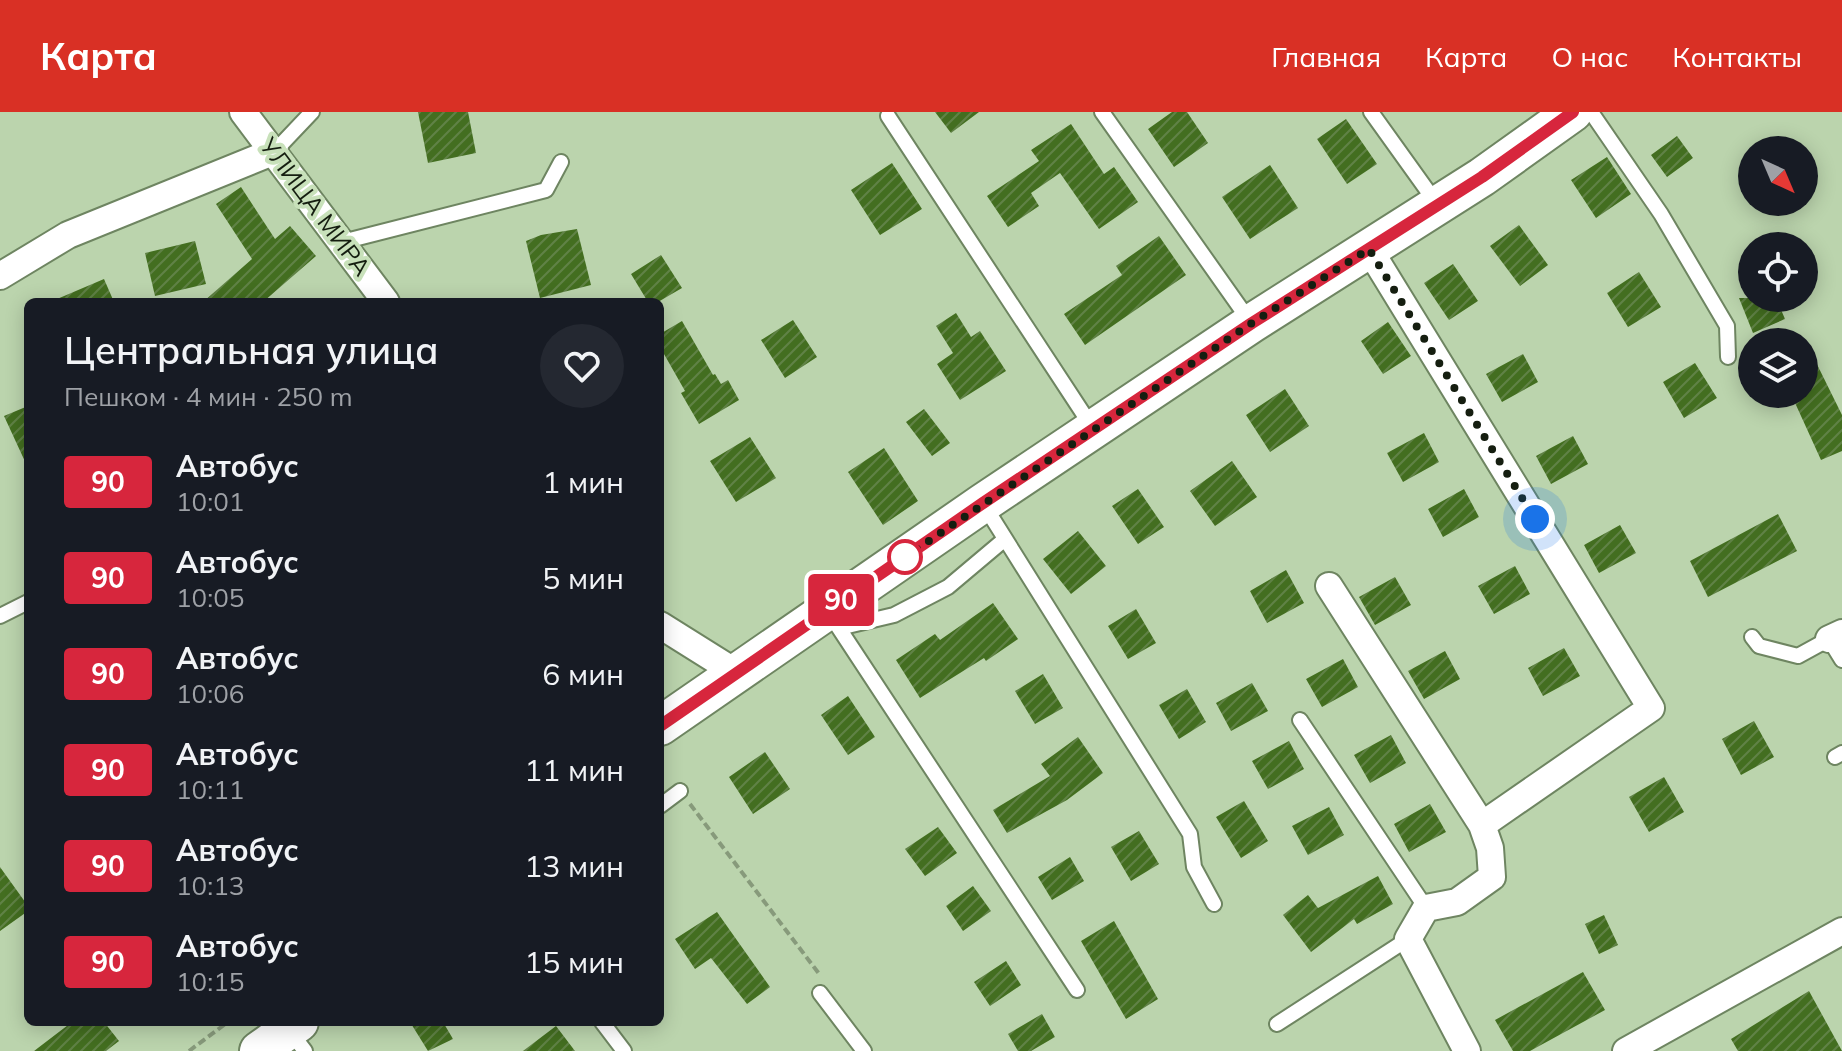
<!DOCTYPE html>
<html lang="ru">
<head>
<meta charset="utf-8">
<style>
  body { margin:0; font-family:Mulish,sans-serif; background:#242831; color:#f1f3f6; height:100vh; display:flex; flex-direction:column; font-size:30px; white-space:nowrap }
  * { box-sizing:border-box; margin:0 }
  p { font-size:26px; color:#9ea1a6 }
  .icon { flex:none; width:44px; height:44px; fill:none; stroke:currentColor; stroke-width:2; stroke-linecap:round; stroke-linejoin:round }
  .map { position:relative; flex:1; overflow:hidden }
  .details { position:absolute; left:24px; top:186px; width:640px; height:728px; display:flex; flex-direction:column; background:#171b24; border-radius:12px; box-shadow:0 4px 20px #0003 }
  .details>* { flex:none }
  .badge { padding:0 16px; border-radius:6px; font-size:28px; line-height:52px }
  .needle { width:52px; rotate:136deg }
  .controls { position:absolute; left:1738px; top:24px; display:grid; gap:16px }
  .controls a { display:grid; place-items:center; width:80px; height:80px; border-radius:50%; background:#171b24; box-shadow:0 4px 20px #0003; font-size:40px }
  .you { position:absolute; width:40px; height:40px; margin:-20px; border:6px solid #fff; border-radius:50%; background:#1a73e8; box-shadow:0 0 0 12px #1a73e833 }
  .map>.badge { position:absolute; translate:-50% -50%; box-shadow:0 0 0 4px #fff }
  .round { display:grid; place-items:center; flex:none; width:84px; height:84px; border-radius:42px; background:#242831 }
  .headline { display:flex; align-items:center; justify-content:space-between; height:136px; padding:0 40px }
  h1 { font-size:38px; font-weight:600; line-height:60px }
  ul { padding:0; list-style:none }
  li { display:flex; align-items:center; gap:24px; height:96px; padding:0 40px }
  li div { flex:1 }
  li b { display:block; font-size:30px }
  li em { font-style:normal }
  li .badge { min-width:88px; font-weight:700; text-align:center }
  header { display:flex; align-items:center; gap:48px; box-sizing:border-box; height:112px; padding:0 40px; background:#d93025; color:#fff }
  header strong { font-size:38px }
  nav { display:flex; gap:44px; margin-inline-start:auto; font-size:28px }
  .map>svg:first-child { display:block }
  .building { fill:url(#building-hatch) }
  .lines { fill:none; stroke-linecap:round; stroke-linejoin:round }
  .lane-casing { stroke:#6e8561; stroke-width:18 }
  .street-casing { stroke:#6e8561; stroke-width:30 }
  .secondary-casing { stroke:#6e8561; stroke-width:42 }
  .path { stroke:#879a7b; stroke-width:4; stroke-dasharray:8 4; stroke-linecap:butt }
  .lane { stroke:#fff; stroke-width:14 }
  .street { stroke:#fff; stroke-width:26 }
  .secondary { stroke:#fff; stroke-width:38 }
  .line-casing { stroke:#fff; stroke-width:18 }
  .line { stroke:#d7263d; stroke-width:12 }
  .walk { stroke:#151e10; stroke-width:8; stroke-dasharray:0 14.4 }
  .stop-dot { fill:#fff; stroke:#d7263d; stroke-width:4 }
  .labels { text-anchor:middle; stroke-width:8; stroke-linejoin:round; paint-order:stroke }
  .street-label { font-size:24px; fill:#151e10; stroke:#c8e1ba }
</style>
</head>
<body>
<header>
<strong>Карта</strong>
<nav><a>Главная</a><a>Карта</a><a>О нас</a><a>Контакты</a></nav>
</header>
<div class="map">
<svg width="1842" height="939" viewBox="0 0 1842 939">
  <defs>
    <pattern id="building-hatch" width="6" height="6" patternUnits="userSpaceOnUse" patternTransform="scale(2)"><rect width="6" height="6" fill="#436e20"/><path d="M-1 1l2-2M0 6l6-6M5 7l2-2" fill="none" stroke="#608246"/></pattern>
  </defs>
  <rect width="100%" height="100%" fill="#bbd4ad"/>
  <path class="building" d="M 418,0 L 468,0 L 476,41 L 428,51 Z
    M 935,0 L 979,0 L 951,21 Z
    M 1172,0 L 1187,0 L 1208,31 L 1174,55 L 1148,17 Z
    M 1346,7 L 1377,52 L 1347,72 L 1317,27 Z
    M 1071,12 L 1104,62 L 1114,55 L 1138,90 L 1099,117 L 1060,61 L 1031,81 L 1039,94 L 1008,115 L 987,84 L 1039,49 L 1031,38 Z
    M 1677,24 L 1693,46 L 1667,65 L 1651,43 Z
    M 1607,45 L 1631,82 L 1596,106 L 1571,68 Z
    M 892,51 L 922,97 L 880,123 L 851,78 Z
    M 1270,53 L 1298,96 L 1250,127 L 1222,85 Z
    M 241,75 L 275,127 L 290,114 L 316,144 L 263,190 L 203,190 L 252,147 L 216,92 Z
    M 1519,113 L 1548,153 L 1520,174 L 1490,134 Z
    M 577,117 L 591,173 L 540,186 L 526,129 L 541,123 Z
    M 1159,124 L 1186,163 L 1085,233 L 1064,202 L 1122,163 L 1116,154 Z
    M 195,129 L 206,172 L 155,184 L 145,141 Z
    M 661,143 L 682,176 L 658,190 L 648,190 L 631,162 Z
    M 1453,152 L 1478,189 L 1449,208 L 1424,171 Z
    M 1639,160 L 1661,195 L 1628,215 L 1607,181 Z
    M 104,167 L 114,190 L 50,190 Z
    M 1739,186 L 1776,186 L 1785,207 L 1753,221 Z
    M 956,201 L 971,225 L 980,219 L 1006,259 L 960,288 L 937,252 L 953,241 L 936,214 Z
    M 793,208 L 817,245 L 785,266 L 761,228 Z
    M 682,209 L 713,263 L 715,262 L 721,272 L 728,268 L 739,288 L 699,312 L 681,281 L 685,279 L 660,235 L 660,222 Z
    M 1388,210 L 1411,244 L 1383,262 L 1361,229 Z
    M 1804,226 L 1842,303 L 1842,339 L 1821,348 L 1791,282 L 1804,282 Z
    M 1523,242 L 1538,270 L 1502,290 L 1486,262 Z
    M 1695,251 L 1717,286 L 1684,306 L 1663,270 Z
    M 1285,277 L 1309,314 L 1270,340 L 1246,303 Z
    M 28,294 L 28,356 L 4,304 Z
    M 924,297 L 950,331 L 932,344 L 906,310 Z
    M 1424,321 L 1439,350 L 1403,370 L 1387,341 Z
    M 1573,324 L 1588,352 L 1551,372 L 1536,344 Z
    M 750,325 L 776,366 L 736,390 L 710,349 Z
    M 884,336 L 918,389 L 883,413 L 848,360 Z
    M 1232,349 L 1257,385 L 1215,414 L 1190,379 Z
    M 1138,377 L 1164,415 L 1138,432 L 1112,394 Z
    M 1464,377 L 1479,405 L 1443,425 L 1428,397 Z
    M 1778,402 L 1797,439 L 1708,485 L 1690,449 Z
    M 1620,413 L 1636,441 L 1599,461 L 1584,433 Z
    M 1078,419 L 1106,454 L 1071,482 L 1043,447 Z
    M 1515,454 L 1530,482 L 1494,502 L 1478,474 Z
    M 1286,458 L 1304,491 L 1267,511 L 1250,479 Z
    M 1395,465 L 1411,493 L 1375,513 L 1359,485 Z
    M 993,491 L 1018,527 L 986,549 L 984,546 L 920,586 L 896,548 L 935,522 L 940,528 Z
    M 1136,497 L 1156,531 L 1128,547 L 1108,514 Z
    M 1564,536 L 1580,564 L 1543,584 L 1528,556 Z
    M 1445,539 L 1460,567 L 1424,587 L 1408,559 Z
    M 1343,547 L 1358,575 L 1322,595 L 1306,567 Z
    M 1043,562 L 1063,596 L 1035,612 L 1015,579 Z
    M 1252,571 L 1268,599 L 1231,619 L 1216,591 Z
    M 1187,577 L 1206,610 L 1179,627 L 1159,593 Z
    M 848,584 L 875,625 L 848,643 L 821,603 Z
    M 1754,609 L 1774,645 L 1741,663 L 1722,627 Z
    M 1391,623 L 1406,651 L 1370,671 L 1354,643 Z
    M 1078,625 L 1103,661 L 1067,688 L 1007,721 L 993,698 L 1050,664 L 1041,652 Z
    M 1289,629 L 1304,657 L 1268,677 L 1252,649 Z
    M 765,640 L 790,677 L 753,702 L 729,665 Z
    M 1664,665 L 1684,700 L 1649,720 L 1629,685 Z
    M 1244,689 L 1268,729 L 1241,746 L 1216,705 Z
    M 1430,692 L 1446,720 L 1409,740 L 1394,712 Z
    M 1329,695 L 1344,723 L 1308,743 L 1292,714 Z
    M 938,715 L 957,741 L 925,764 L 905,737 Z
    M 1139,719 L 1159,752 L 1131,769 L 1111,735 Z
    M 1070,745 L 1084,769 L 1052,788 L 1038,765 Z
    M 0,755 L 28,794 L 28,799 L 0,819 Z
    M 1378,764 L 1393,792 L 1357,812 L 1354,807 L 1311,840 L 1283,803 L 1308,783 L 1318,796 Z
    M 973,774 L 991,799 L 963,819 L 946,794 Z
    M 717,800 L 770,875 L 747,892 L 711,846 L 695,857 L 675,827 Z
    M 1604,803 L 1618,833 L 1599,842 L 1585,812 Z
    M 1114,809 L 1158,887 L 1126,907 L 1081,829 Z
    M 1006,849 L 1021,873 L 990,894 L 974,870 Z
    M 1583,860 L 1605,898 L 1530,939 L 1513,939 L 1495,908 Z
    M 1809,879 L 1842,939 L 1738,939 L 1731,927 Z
    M 1042,902 L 1055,925 L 1031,939 L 1018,939 L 1008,922 Z
    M 72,910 L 104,910 L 119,929 L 106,939 L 34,939 Z
    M 410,910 L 443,910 L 453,927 L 428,939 Z
    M 556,914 L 575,939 L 523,939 Z"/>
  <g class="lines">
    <g class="lane-casing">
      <path id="lane" d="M 1102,0 L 1251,211
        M 1371,0 L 1437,92
        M 1591,0 L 1661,102 L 1727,214 L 1728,245
        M 888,4 L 1094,318
        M 275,39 L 312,0
        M 342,130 L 546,78 L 561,50
        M 984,393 L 1190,722 L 1194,755 L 1214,792
        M 829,501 L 1077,878
        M 0,504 L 28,490
        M 839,516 L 894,503 L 948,475 L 1005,427
        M 1752,525 L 1759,534 L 1798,544 L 1829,527 L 1842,548
        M 1300,608 L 1426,796
        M 1835,645 L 1842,641
        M 660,694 L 680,679
        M 820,881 L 864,939
        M 602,910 L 624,939
        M 1277,912 L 1408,827
        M 289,918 L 305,939"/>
    </g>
    <g class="street-casing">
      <path id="street" d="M 243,0 L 386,190
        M 0,164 L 68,123 L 275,39
        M 1329,474 L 1482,713 L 1651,596 L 1369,137
        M 660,513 L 735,560
        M 1829,527 L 1842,521
        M 1467,939 L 1408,827 L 1426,796 L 1457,790 L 1492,765 L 1490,736 L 1482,713
        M 1626,939 L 1842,819"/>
    </g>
    <g class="secondary-casing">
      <path id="secondary" d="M 660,614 L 983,391 L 1252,211 L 1482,65 L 1573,0
        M 259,939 L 299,910"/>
    </g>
    <path class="path" d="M 690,692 L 820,863
      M 189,939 L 228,910"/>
    <use href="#lane" class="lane"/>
    <use href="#street" class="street"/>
    <use href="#secondary" class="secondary"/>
  </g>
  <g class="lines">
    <g class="line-casing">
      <path id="line" d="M 660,614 L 983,391 L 1252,211 L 1482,65 L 1573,0"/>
    </g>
    <use href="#line" class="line"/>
    <path class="walk" d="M 905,445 L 1252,211 L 1369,137 L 1535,407"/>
  </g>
  <circle class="stop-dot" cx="905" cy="445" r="16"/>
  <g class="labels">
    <g class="street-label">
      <text transform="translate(315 95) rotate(53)" y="8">УЛИЦА МИРА</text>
    </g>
  </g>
</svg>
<div class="controls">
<a><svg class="needle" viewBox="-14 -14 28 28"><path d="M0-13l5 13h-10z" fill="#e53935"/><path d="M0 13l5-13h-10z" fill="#9ea1a6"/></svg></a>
<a><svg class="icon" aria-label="locate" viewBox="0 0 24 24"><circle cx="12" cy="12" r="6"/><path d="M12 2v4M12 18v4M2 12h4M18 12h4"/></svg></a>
<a><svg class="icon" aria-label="layers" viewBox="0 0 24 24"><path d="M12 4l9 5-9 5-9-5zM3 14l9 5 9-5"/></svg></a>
</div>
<div class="you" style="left:1535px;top:407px"></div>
<b class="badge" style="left:841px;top:488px;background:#d7263d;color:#fff">90</b>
<section class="details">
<div class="headline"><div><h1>Центральная улица</h1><p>Пешком · 4 мин · 250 m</p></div><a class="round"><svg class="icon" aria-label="heart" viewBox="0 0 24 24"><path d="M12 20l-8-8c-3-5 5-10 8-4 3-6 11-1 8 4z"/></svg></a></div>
<ul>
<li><span class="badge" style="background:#d7263d;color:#fff">90</span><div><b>Автобус</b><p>10:01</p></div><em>1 мин</em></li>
<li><span class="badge" style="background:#d7263d;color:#fff">90</span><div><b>Автобус</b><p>10:05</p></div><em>5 мин</em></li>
<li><span class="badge" style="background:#d7263d;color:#fff">90</span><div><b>Автобус</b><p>10:06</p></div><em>6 мин</em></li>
<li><span class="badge" style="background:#d7263d;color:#fff">90</span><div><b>Автобус</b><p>10:11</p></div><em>11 мин</em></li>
<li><span class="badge" style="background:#d7263d;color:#fff">90</span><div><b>Автобус</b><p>10:13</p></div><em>13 мин</em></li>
<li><span class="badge" style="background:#d7263d;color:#fff">90</span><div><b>Автобус</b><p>10:15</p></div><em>15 мин</em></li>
</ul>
</section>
</div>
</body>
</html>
